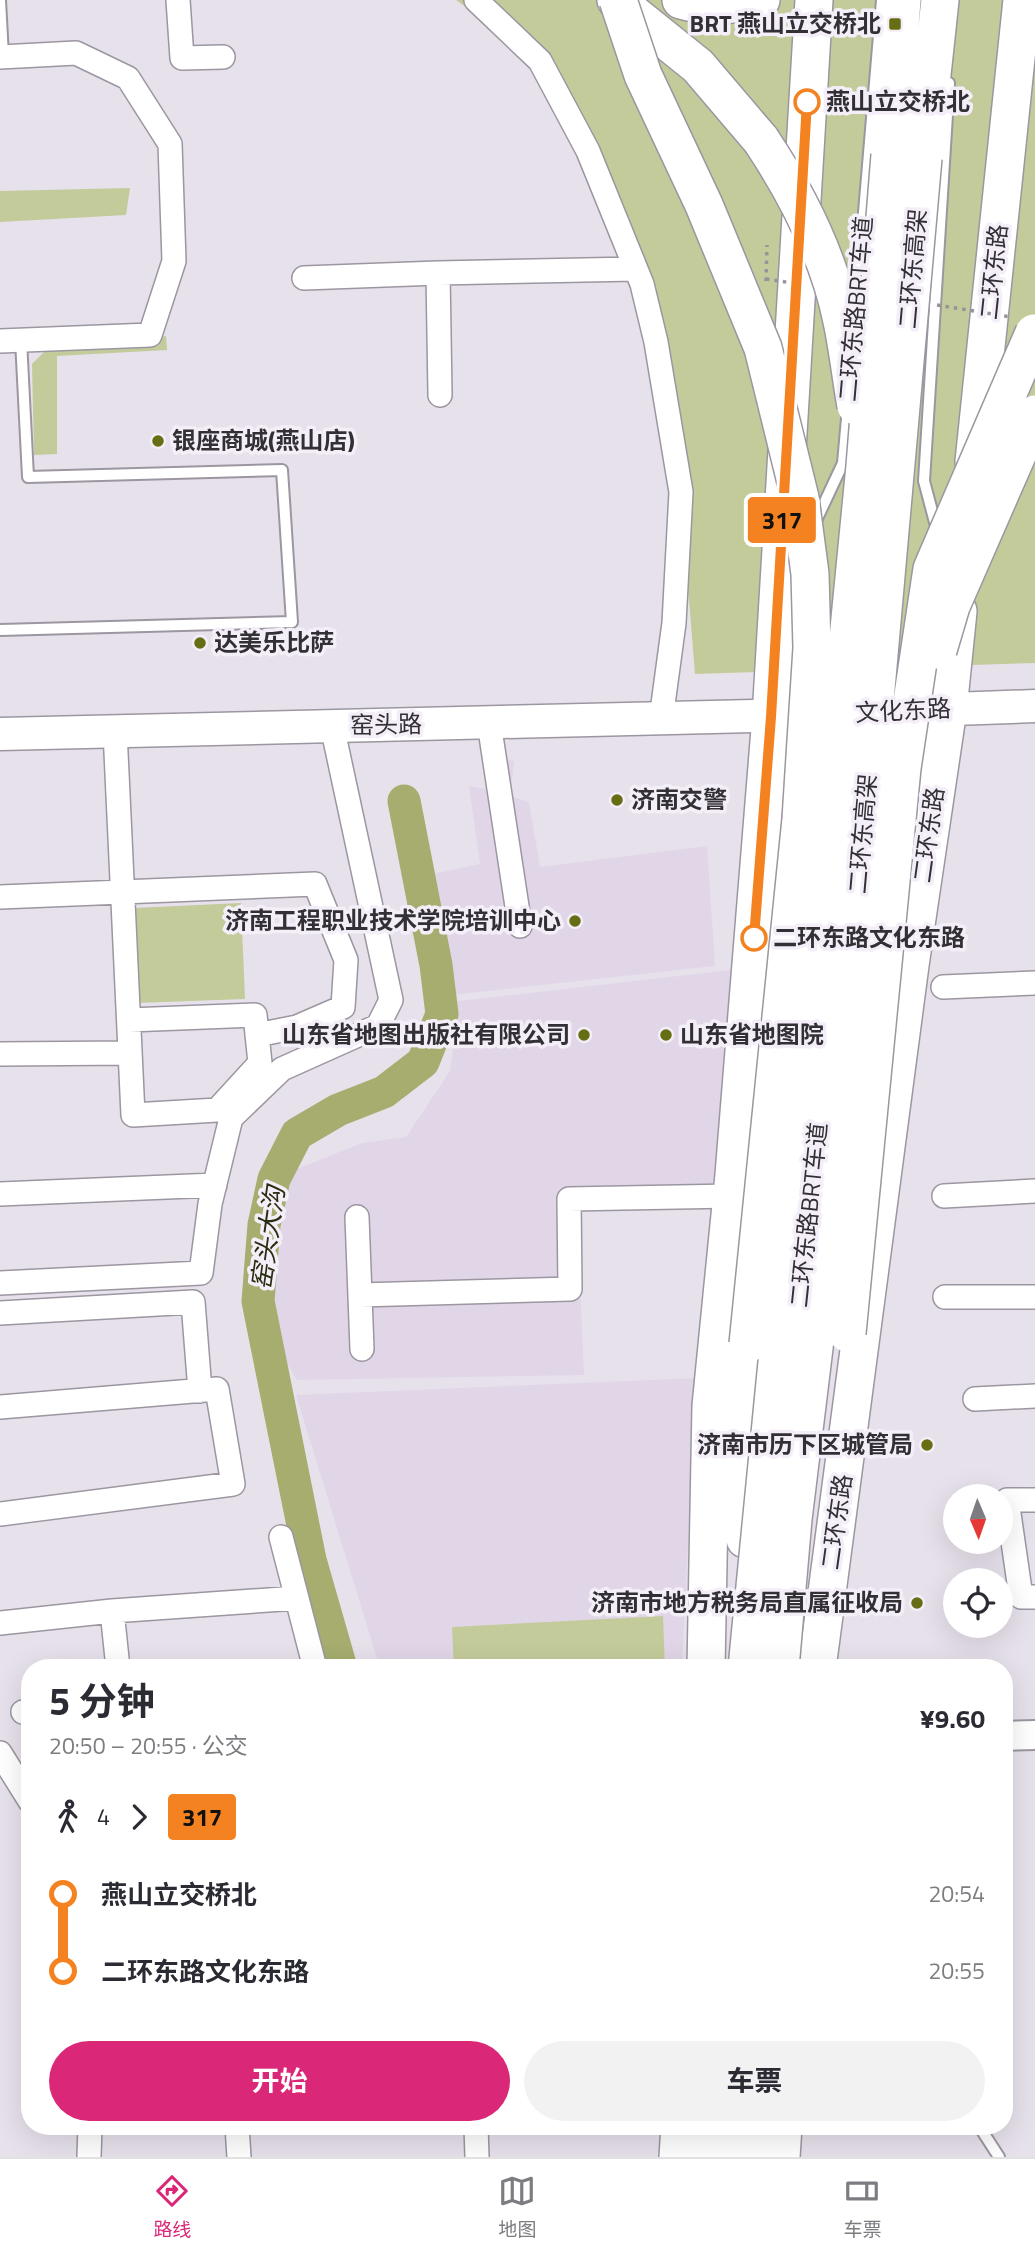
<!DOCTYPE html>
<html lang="zh">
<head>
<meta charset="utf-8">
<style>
  body { margin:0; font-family:"Titillium Web","Noto Sans SC",sans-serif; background:#f2f2f3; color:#2b2b33; height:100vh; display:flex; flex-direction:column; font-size:26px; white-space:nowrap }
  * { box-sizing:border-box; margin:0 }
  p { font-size:23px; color:#7c7c81 }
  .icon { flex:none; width:38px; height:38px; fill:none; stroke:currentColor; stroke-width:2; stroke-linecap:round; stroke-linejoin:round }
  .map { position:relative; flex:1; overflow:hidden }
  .side { position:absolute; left:21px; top:1659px; width:992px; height:476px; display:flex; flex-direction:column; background:#fff; border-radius:28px; box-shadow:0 7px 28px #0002 }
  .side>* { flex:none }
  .badge { padding:0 14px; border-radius:5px; font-size:24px; line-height:46px }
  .needle { width:46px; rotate:178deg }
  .controls { position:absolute; left:943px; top:1484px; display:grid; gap:14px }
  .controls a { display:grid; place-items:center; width:70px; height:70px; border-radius:50%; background:#fff; box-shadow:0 7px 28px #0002; font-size:35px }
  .map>.badge { position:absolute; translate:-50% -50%; box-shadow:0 0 0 4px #fff }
  .legs { display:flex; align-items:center; gap:10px; height:77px; padding:0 28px; font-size:23px }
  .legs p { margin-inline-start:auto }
  .headline { display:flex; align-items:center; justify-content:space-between; height:119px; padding:0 28px }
  h1 { font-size:38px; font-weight:700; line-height:52px }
  .button { display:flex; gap:14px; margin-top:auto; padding:14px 28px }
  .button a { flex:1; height:80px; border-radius:42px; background:#db2777; color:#fff; font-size:28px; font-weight:700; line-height:80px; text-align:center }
  .button a+a { background:#f2f2f3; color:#2b2b33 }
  ul { padding:0 28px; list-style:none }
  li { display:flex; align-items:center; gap:24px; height:77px; font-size:26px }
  li i { display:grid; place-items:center; width:10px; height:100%; margin:0 9px; background:currentColor }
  li i::after { content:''; width:18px; height:18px; margin:-9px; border:5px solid; border-radius:50%; background:#fff }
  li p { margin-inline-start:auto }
  li:first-child i { background:linear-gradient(#0000 50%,currentColor 0) }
  li:last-child i { background:linear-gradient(currentColor 50%,#0000 0) }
  .menu { display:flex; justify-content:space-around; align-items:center; height:98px; border-top:2px solid #e1e1e2; background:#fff; font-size:19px; color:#7c7c81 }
  .menu a { display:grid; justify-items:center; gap:4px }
  .menu .active { color:#db2777 }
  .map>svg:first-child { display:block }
  .built { fill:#e1d6e8 }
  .green { fill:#c4cb9a }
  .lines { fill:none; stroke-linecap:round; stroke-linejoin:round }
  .river { stroke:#a6ad6e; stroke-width:33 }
  .service-casing { stroke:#9c96a0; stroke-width:14 }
  .minor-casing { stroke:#9c96a0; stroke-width:26 }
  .tertiary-casing { stroke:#9c96a0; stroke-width:32 }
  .secondary-casing { stroke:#9c96a0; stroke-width:35 }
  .trunk-casing { stroke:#9c96a0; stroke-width:40 }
  .path { stroke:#98939b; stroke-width:3.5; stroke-dasharray:3.5 5; stroke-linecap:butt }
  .service { stroke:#fff; stroke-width:10 }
  .minor { stroke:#fff; stroke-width:23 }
  .tertiary { stroke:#fff; stroke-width:28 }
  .secondary { stroke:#fff; stroke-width:32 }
  .trunk { stroke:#fff; stroke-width:37 }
  .trunk-bridge-casing { stroke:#9c96a0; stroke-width:40; stroke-linecap:butt }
  .path-bridge { stroke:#98939b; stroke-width:3.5; stroke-dasharray:3.5 5; stroke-linecap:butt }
  .trunk-bridge { stroke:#fff; stroke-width:37 }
  .line-1-casing { stroke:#fff; stroke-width:16 }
  .line-1 { stroke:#f58220; stroke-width:10 }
  .poi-dot { fill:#676d12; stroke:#f4eef9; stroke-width:2.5 }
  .stop-1-dot { fill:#fff; stroke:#f58220; stroke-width:3.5 }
  .labels { text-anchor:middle; stroke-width:7; stroke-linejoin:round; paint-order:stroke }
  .poi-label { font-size:24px; font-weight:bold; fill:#323034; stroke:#f4eef9; text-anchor:end }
  .stop-label { font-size:24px; font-weight:bold; fill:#323034; stroke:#f4eef9; text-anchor:start }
  .street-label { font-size:24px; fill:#323034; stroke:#f4eef9 }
  .water-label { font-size:26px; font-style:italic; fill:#2b2d11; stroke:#f4eef9 }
</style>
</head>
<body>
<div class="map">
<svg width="1035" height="2157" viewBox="0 0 1035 2157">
  <rect width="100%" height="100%" fill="#e7e1ec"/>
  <path class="built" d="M 485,757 L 514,761 L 510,796 L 529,802 L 540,867 L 707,846 L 715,966 L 451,995 L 428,875 L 480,864 L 469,786 L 485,789 Z
    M 739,969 L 724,1188 L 576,1192 L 584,1375 L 297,1380 L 280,1351 L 258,1301 L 259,1233 L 297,1169 L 362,1143 L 406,1137 L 450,1071 L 455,1035 L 450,1002 Z
    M 696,1378 L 682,1668 L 380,1668 L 296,1395 Z"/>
  <path class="green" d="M 456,0 L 1035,0 L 1035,663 L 695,674 L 676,440 L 658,303 L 533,55 Z
    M 130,188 L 126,215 L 0,222 L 0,191 Z
    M 166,336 L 167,350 L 57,356 L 57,454 L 34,455 L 32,364 L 49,347 Z
    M 241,903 L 245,999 L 137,1003 L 134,908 Z
    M 663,1616 L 665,1668 L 454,1668 L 452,1627 Z"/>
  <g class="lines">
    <path class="river" d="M 341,1668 L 310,1560 L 258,1301 L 264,1225 L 274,1179 L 297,1134 L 338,1110 L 384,1092 L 423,1062 L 442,1014 L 436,965 L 404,801"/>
    <g class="service-casing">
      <path id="service" d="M 0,0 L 3,56
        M 855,318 L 882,0
        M 814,525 L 843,463 L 848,407
        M 937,530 L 924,481 L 949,83
        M 0,630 L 292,622 L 282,470 L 28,477 L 21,340
        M 979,2126 L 999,2157"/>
    </g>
    <g class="minor-casing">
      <path id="minor" d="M 178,0 L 182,58 L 223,57
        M 476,0 L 540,61 L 588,151 L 642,284 L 656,342 L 681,492 L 674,623 L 661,719
        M 0,57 L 76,53 L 128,78 L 170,144 L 174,261 L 150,335 L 0,341
        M 304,278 L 438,273
        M 440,395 L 438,273 L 635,269
        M 489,723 L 520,926
        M 115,731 L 133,1115 L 217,1110 L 260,1063 L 255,1015 L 129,1020
        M 0,897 L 315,884 L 346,960 L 343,1007 L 297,1027 L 257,1035
        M 943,987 L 1035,983
        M 0,1054 L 130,1053
        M 0,1194 L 215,1185
        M 944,1196 L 1035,1191
        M 357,1217 L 362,1349
        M 0,1283 L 201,1273 L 210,1204 L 231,1118 L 282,1069 L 378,1026 L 391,1000 L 332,726
        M 360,1295 L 570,1289 L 569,1199 L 732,1196
        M 945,1297 L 1035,1297
        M 0,1313 L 193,1302 L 200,1391
        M 975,1399 L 1035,1396
        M 0,1407 L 217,1389 L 233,1484 L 0,1514
        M 1035,1500 L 1007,1500 L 1021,1597 L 1035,1597
        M 281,1537 L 315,1668
        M 112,1611 L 118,1668
        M 0,1623 L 112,1611 L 297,1598
        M 23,1712 L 30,1712
        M 0,1753 L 30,1801
        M 237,2126 L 239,2157
        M 476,2126 L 477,2157
        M 89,2157 L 90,2126"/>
    </g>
    <g class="tertiary-casing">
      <path id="tertiary" d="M 1004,1736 L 1035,1735"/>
    </g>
    <g class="secondary-casing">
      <path id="secondary" d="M 925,710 L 1035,706
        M 0,734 L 796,715"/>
    </g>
    <g class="trunk-casing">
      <path id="trunk" d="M 616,0 L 698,66 L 761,140
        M 681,0 C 708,8 733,5 761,0
        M 890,155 L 902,0
        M 923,158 L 940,0
        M 974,462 L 1022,0
        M 745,1539 L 748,1344
        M 706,1668 L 711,1406 L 734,1175 L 771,717 L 814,0
        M 817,1668 L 910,965 L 948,709 L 958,611
        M 678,2157 L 680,2126
        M 714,2157 L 716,2126
        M 748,2157 L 750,2126
        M 781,2157 L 783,2126"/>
    </g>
    <path class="path" d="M 766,281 L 767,245"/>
    <use href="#service" class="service"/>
    <use href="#minor" class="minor"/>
    <use href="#tertiary" class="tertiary"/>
    <use href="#secondary" class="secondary"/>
    <use href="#trunk" class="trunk"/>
    <g class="trunk-bridge-casing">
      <path id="trunk-bridge" d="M 618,0 L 643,75 L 704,205 L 763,348 L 800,498 L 810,574 L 812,648 L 801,819 L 748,1344
        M 761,140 C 797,194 829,257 842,321 C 848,349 851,378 856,406
        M 938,650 L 951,606 L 1035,414
        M 847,1333 L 902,768 L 932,569 L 1034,333
        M 747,1668 L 865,466 L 890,155
        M 780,1668 L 793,1519 L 827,1242 L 923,158"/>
    </g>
    <path class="path-bridge" d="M 766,279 L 805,285
      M 937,305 L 1011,317"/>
    <use href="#trunk-bridge" class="trunk-bridge"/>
  </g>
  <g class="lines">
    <g class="line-1-casing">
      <path id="line-1" d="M 754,938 L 771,717 L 807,102"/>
    </g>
    <use href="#line-1" class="line-1"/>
  </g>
  <g class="poi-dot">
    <rect x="888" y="17" width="14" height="14" rx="3.5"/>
    <circle cx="158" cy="441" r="7"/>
    <circle cx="200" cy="643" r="7"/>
    <circle cx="617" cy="800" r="7"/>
    <circle cx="575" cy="921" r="7"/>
    <circle cx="584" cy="1035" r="7"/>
    <circle cx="666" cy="1035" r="7"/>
    <circle cx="927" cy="1445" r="7"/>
    <circle cx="917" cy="1603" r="7"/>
  </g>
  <g class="stop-1-dot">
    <circle cx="807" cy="102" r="12"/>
    <circle cx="754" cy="938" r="12"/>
  </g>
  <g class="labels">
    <g class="poi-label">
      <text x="881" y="32">BRT 燕山立交桥北</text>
      <text x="172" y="449" text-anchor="start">银座商城(燕山店)</text>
      <text x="214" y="651" text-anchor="start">达美乐比萨</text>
      <text x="631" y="808" text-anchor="start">济南交警</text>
      <text x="561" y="929">济南工程职业技术学院培训中心</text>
      <text x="570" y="1043">山东省地图出版社有限公司</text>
      <text x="680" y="1043" text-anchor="start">山东省地图院</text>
      <text x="913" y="1453">济南市历下区城管局</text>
      <text x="903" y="1611">济南市地方税务局直属征收局</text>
    </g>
    <g class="stop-label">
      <text x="826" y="110">燕山立交桥北</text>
      <text x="773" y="946">二环东路文化东路</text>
    </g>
    <g class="street-label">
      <text transform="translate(913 269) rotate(-85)" y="8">二环东高架</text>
      <text transform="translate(994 272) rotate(-84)" y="8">二环东路</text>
      <text transform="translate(856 309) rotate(-85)" y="8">二环东路BRT车道</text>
      <text transform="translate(903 711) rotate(-3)" y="8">文化东路</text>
      <text transform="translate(386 725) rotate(-1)" y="8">窑头路</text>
      <text transform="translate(863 834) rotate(-85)" y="8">二环东高架</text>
      <text transform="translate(929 835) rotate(-82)" y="8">二环东路</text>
      <text transform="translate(809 1215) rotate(-84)" y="8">二环东路BRT车道</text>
      <text transform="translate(837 1522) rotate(-82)" y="8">二环东路</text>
    </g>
    <g class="water-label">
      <text transform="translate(268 1238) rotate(-82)" y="9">窑头大沟</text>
    </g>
  </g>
</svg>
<div class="controls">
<a><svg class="needle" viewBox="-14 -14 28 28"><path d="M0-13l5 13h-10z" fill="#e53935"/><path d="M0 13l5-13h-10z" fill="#7c7c81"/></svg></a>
<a><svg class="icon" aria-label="locate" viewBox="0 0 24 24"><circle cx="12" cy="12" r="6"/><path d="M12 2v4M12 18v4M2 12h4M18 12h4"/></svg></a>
</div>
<b class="badge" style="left:782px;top:520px;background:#f58220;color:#111">317</b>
<section class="side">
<div class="headline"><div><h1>5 分钟</h1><p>20:50 – 20:55 · 公交</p></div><b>¥9.60</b></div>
<div class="legs"><svg class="icon" aria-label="walk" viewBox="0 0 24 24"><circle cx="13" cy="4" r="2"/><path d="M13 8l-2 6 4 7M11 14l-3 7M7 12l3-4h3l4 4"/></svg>4<svg class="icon" aria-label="forward" viewBox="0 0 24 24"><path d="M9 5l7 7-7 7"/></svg><b class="badge" style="background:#f58220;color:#111">317</b></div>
<ul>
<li><i style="color:#f58220"></i><b>燕山立交桥北</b><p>20:54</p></li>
<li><i style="color:#f58220"></i><b>二环东路文化东路</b><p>20:55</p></li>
</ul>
<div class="button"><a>开始</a><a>车票</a></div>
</section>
</div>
<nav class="menu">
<a class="active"><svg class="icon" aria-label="directions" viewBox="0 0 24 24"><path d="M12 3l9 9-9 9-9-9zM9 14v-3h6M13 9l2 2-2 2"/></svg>路线</a>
<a><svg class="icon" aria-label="map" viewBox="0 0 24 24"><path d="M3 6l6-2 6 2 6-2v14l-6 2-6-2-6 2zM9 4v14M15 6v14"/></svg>地图</a>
<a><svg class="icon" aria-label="tickets" viewBox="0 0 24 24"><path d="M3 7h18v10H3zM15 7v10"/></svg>车票</a>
</nav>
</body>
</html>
